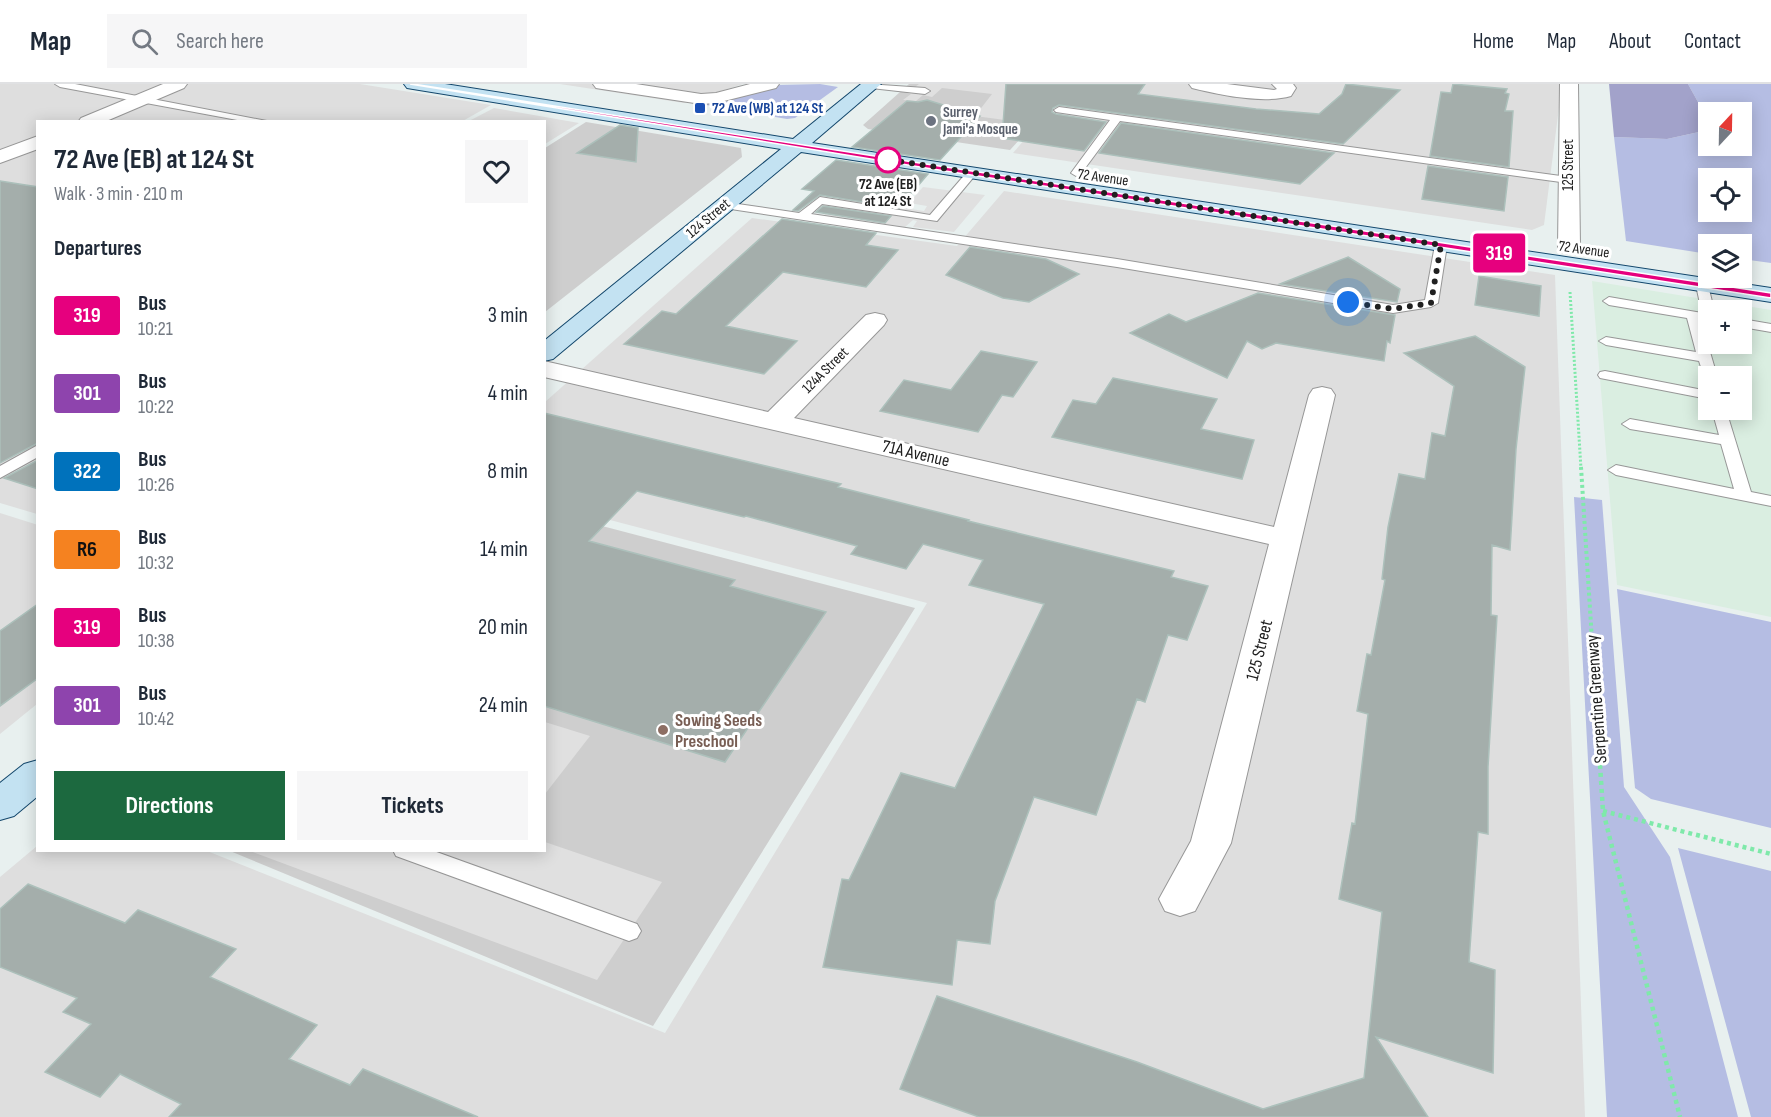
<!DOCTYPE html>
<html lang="en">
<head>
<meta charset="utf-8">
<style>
  body { margin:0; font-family:"Sofia Sans Condensed",sans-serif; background:#f6f6f7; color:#1f2937; height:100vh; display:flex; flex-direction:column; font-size:22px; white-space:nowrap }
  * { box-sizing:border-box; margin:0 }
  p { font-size:20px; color:#747a83 }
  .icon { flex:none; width:33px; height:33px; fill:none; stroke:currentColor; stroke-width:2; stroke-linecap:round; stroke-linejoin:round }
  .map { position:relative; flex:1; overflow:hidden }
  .sheet { position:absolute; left:36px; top:36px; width:510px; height:732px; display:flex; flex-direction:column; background:#fff; border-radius:0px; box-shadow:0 3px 15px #0003 }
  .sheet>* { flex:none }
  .badge { padding:0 12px; border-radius:4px; font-size:21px; line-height:39px }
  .needle { width:39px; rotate:22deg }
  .buttons { position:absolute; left:1698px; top:18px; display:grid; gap:12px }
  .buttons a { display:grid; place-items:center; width:54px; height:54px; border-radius:0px; background:#fff; box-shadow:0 3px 15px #0003; font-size:30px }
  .you { position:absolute; width:30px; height:30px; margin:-15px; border:4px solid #fff; border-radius:50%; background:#1a73e8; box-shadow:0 0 0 9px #1a73e833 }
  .map>.badge { position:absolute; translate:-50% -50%; box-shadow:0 0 0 3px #fff }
  h2 { padding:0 18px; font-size:22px; line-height:54px }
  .round { display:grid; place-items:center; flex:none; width:63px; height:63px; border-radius:0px; background:#f6f6f7 }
  .head { display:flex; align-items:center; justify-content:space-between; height:102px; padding:0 18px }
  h1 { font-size:28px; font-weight:700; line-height:45px }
  .button { display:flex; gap:12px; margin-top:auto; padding:12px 18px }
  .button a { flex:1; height:69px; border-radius:0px; background:#1c693f; color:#fff; font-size:24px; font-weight:700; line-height:69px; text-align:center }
  .button a+a { background:#f6f6f7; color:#1f2937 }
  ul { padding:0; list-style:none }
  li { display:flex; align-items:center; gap:18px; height:78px; padding:0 18px }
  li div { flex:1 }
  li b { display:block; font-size:22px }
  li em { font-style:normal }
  li .badge { min-width:66px; font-weight:700; text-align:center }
  header { display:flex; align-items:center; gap:36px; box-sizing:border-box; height:84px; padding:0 30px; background:#fff; border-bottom:2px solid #e0e1e3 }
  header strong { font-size:28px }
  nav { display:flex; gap:33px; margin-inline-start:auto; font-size:21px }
  .search { width:420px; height:54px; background:#f6f6f7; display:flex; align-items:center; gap:15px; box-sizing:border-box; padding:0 21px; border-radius:0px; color:#747a83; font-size:22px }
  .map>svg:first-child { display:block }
  .residential { fill:#dedede }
  .commercial { fill:#daeee1; fill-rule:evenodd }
  .religious { fill:#cecece }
  .grass { fill:#b5bde3; fill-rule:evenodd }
  .forest { fill:#a2a2ca }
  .parking { fill:#e0e0e0 }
  .building { fill:#a4aeab; stroke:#acc0bb; stroke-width:1.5 }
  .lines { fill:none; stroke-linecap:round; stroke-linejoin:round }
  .lane-casing { stroke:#979797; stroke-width:2 }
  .street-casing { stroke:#979797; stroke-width:2 }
  .secondary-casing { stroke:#13476c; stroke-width:2 }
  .path-far2 { stroke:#7fe9aa; stroke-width:3; stroke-dasharray:2 2; stroke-linecap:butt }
  .path-far1 { stroke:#7fe9aa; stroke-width:4; stroke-dasharray:3 3; stroke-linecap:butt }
  .path { stroke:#7fe9aa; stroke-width:4.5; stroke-dasharray:4 4; stroke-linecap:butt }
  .lane { fill:#fff; fill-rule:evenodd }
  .street { fill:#fff; fill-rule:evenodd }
  .secondary { fill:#c3e2f2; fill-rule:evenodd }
  .line { fill:#e6007e; stroke:#fff; stroke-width:1.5 }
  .walk { stroke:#202020; stroke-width:6; stroke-dasharray:0 10.8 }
  .transit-dot { fill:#1a4fb4; stroke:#fff; stroke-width:2 }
  .worship-dot { fill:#6b7280; stroke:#fff; stroke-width:2 }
  .stop-dot { fill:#fff; stroke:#e6007e; stroke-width:3 }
  .education-dot { fill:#8d6e63; stroke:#fff; stroke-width:2 }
  .labels { text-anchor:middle; stroke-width:6; stroke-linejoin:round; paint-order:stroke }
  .far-transit-label { font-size:15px; font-weight:bold; fill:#164399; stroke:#fff; text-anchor:start }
  .far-worship-label { font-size:15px; font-weight:bold; fill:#5b616d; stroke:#fff; text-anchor:start }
  .far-street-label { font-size:15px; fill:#202020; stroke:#fff }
  .far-stop-label { font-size:15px; font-weight:bold; fill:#202020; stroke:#fff }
  .street-label { font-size:18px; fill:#202020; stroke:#fff }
  .education-label { font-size:18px; font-weight:bold; fill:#785e54; stroke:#fff; text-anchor:start }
</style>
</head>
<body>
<header>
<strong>Map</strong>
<div class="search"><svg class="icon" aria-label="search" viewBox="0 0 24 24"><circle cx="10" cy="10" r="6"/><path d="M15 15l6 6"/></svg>Search here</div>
<nav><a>Home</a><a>Map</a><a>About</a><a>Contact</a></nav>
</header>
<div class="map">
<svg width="1771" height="1033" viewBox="0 0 1771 1033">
  <rect width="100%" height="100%" fill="#e8f0ef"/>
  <path class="residential" d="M 0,0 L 360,0 L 491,21 L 461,38 L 38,38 L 37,265 L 0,285 Z
    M 560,0 L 743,0 L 684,19 Z
    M 1072,0 L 1562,0 L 1544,141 L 1532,146 L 1013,69 Z
    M 494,24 L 579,39 L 545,60 L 544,38 L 469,37 Z
    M 1004,107 L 1555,191 L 1585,1033 L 0,1033 L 0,793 L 37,762 L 38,766 L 207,767 L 665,949 L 927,519 L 545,419 L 545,318 L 752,134 L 957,162 Z
    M 37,271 L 37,430 L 0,419 L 0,291 Z
    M 0,429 L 38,441 L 37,620 L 0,650 Z"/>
  <path class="commercial" d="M 1592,197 L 1771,226 L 1771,533 L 1617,501 ZM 1708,226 L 1742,226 L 1742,260 L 1708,260 ZM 1708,292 L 1742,292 L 1742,326 L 1708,326 Z"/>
  <path class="religious" d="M 909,0 L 1071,0 L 1010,66 L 868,45 L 863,41 Z
    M 586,38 L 741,64 L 742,73 L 545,228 L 545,64 Z
    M 545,427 L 915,524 L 653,942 L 230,767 L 544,766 Z"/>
  <path class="grass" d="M 820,0 L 838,3 L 795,34 L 787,35 L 700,20 L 750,11 L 776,1 Z
    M 1688,0 L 1771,0 L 1771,179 L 1742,175 L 1742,160 L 1708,160 L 1708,170 L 1626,157 L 1614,53 L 1667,55 L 1708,46 L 1708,62 L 1742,62 L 1742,28 L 1708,28 L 1708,36 ZM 1708,94 L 1742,94 L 1742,128 L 1708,128 Z
    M 1574,413 L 1602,416 L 1624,703 L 1670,773 L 1738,1033 L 1607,1033 Z
    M 1617,505 L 1771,538 L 1771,744 L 1651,715 L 1635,704 Z
    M 1678,764 L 1771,787 L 1771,1033 L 1751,1033 Z"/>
  <path class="forest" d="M 1609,0 L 1688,0 L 1708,36 L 1708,46 L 1667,55 L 1614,53 Z"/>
  <path class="parking" d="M 919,0 L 1016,0 L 1028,39 L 975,32 L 992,10 L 942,4 L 932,13 L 923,11 L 916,17 L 903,16 L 911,10 L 907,9 Z
    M 923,103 L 985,111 L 954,148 L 913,143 L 917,137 L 913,136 L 905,143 L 824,131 L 840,114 L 924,127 L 927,122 L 909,119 Z
    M 545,638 L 590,652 L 545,710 L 544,638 Z
    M 545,758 L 662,798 L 597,896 L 250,767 L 544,766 Z"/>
  <path class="building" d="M 1006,0 L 1145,0 L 1138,10 L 1256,25 L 1319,30 L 1342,10 L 1346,0 L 1400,6 L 1343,60 L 1059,21 L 1053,24 L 1052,28 L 1056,30 L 1106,38 L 1084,67 L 1002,54 Z
    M 1453,0 L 1507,5 L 1505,9 L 1509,10 L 1505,27 L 1513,27 L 1509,83 L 1430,72 L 1441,8 L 1451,9 Z
    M 927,16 L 980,32 L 940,76 L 852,63 L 907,17 L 918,18 Z
    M 1121,39 L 1334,69 L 1300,100 L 1099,69 Z
    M 620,41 L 638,44 L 636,78 L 577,69 Z
    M 836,76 L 928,90 L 899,124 L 820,111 L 798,127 L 793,126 L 814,107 L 802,105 Z
    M 1428,82 L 1508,93 L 1504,127 L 1422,115 Z
    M 0,97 L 38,103 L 38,359 L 0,379 Z
    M 823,122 L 891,132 L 885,139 L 816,128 Z
    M 782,135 L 876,149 L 866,161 L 898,166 L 866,203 L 783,188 L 726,242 L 797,257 L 764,290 L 624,260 L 662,227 L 676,230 Z
    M 970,163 L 1046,175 L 1079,190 L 1029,218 L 1003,214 L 946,191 Z
    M 1348,173 L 1400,205 L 1397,218 L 1280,200 Z
    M 1479,192 L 1541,202 L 1539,232 L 1475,221 Z
    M 1258,209 L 1395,231 L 1390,259 L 1387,257 L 1384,277 L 1276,259 L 1262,265 L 1247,257 L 1227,294 L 1130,249 L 1169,230 L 1186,238 Z
    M 1475,252 L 1525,283 L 1516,365 L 1510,466 L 1492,461 L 1491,531 L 1497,532 L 1488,683 L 1488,750 L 1478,748 L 1469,878 L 1495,886 L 1493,989 L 1376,953 L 1428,1033 L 979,1033 L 900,1005 L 937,912 L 1137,978 L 1263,1025 L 1364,994 L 1382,828 L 1339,815 L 1352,739 L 1355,740 L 1368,630 L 1357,627 L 1367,570 L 1371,571 L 1385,496 L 1382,495 L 1388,443 L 1399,390 L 1425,395 L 1432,349 L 1445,352 L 1454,302 L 1404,269 Z
    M 981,267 L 1037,278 L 1013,313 L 1002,311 L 978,348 L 880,327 L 904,296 L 951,306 Z
    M 1113,294 L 1217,315 L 1201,345 L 1254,356 L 1242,395 L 1052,353 L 1073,316 L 1096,320 Z
    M 544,329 L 841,400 L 838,403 L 969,436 L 968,437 L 1174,487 L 1171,493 L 1208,502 L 1187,556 L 1168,551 L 1145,618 L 1137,615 L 1096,731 L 1034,713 L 995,817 L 990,860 L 957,856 L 952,901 L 823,883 L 842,795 L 849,796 L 901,689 L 955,704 L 1044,520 L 969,501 L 983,476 L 923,460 L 906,485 L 851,470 L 857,462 L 746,432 L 744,433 L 637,407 L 589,457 L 735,496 L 730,502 L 826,528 L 725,678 L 544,622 Z
    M 38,376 L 38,405 L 4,394 Z
    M 38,520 L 38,594 L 0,622 L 0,547 Z
    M 28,800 L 125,839 L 138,826 L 236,865 L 210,893 L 317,941 L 289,975 L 350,1001 L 363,985 L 478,1033 L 169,1033 L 181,1020 L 120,990 L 100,1013 L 45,988 L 91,940 L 63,928 L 77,914 L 0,883 L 0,825 Z"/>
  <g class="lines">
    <g class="lane-casing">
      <path id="lane" d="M 55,0 L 75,0 L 272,38 L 248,38 L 60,3 Z
        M 867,0 L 925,4 L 930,7 L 925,10 L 871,4 Z
        M 1059,23 L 1568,93 L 1573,96 L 1568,99 L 1120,37 L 1080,91 L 1076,92 L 1071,89 L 1110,36 L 1056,28 L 1054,26 Z
        M 972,86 L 977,89 L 937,137 L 822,120 L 811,130 L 1117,175 L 1393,221 L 1425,216 L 1435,161 L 1441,157 L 1447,161 L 1438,219 L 1431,223 L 1393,229 L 1117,183 L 724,124 L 718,121 L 724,118 L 799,129 L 820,113 L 930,131 L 968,87 Z
        M 1702,197 L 1708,201 L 1714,226 L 1708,226 L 1708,238 L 1701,237 L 1717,292 L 1705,295 L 1699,277 L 1606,261 L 1599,257 L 1606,253 L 1696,268 L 1687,234 L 1609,221 L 1603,217 L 1609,213 L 1702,229 L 1696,201 Z
        M 1742,235 L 1771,240 L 1771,248 L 1742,243 Z
        M 1605,287 L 1708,307 L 1708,315 L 1600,294 L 1598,291 L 1600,288 Z
        M 1712,326 L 1726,326 L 1751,408 L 1771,412 L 1771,422 L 1616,391 L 1608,386 L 1616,381 L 1734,405 L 1721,360 L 1630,345 L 1622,340 L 1630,335 L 1719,351 Z
        M 38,361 L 38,373 L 0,394 L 0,382 Z
        M 393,766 L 431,766 L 637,840 L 641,847 L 637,854 L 629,857 L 396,772 Z"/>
    </g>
    <g class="street-casing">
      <path id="street" d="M 163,0 L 187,0 L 184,4 L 104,38 L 78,38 L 81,34 Z
        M 593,0 L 636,0 L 701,10 L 716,9 L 750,0 L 779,0 L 776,4 L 716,19 L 701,20 L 602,5 L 596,4 Z
        M 1189,0 L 1227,0 L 1274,6 L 1277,5 L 1272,0 L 1293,0 L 1296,4 L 1291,12 C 1264,20 1220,11 1192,4 Z
        M 1560,0 L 1578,0 L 1580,163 L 1577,168 L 1569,170 L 1561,168 L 1558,163 Z
        M 38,52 L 38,65 L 0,79 L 0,66 Z
        M 875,229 L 884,231 L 887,236 L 884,241 L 794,334 L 1274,443 L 1309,311 L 1313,305 L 1322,303 L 1331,305 L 1335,311 L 1231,759 L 1195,827 L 1180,832 L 1165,827 L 1159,815 L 1191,757 L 1269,460 L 544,293 L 544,277 L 768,328 L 866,231 Z"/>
    </g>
    <g class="secondary-casing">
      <path id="secondary" d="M 404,0 L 445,0 L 793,55 L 861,0 L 881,0 L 812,59 L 1771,204 L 1771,218 L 801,68 L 553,275 L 544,277 L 544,257 L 781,65 L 413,5 L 407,4 Z
        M 38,676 L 38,712 L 14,732 L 0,736 L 0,699 L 24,680 Z"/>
    </g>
    <path class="path-far2" d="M 1570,208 L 1581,385"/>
    <path class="path-far1" d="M 1581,383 L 1599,667"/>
    <path class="path" d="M 1599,665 L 1603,727 L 1680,1033
      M 1603,727 L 1771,770"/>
    <use href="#lane" class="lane"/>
    <use href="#street" class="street"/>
    <use href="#secondary" class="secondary"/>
  </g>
  <path class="line" d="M 410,0 L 413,0 L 926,80 L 1771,209 L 1771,214 L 926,84 Z"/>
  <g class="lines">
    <path class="walk" d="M 888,76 L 884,75 L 1441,161 L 1431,219 L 1393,225 L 1348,218"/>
  </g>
  <rect class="transit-dot" x="694" y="18" width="12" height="12" rx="3"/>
  <circle class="worship-dot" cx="931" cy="37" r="6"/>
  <circle class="stop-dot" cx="888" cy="76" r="12"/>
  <circle class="education-dot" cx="663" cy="646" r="6"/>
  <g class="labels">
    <g class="far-transit-label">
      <text x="712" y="29">72 Ave (WB) at 124 St</text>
    </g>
    <g class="far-worship-label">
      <text x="943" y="33">Surrey<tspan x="943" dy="17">Jami'a Mosque</tspan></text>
    </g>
    <g class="far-street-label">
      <text transform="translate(1568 81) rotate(-90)" y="5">125 Street</text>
      <text transform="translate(1103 93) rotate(8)" y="5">72 Avenue</text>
      <text transform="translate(708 134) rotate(-40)" y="5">124 Street</text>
      <text transform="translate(1584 165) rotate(8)" y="5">72 Avenue</text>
      <text transform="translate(825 286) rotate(-45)" y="5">124A Street</text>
    </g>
    <g class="far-stop-label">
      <text x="888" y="105">72 Ave (EB)<tspan x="888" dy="17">at 124 St</tspan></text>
    </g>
    <g class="street-label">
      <text transform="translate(916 369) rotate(13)" y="6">71A Avenue</text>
      <text transform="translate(1259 566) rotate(-76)" y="6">125 Street</text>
      <text transform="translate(1596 615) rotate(-94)" y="6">Serpentine Greenway</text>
    </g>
    <g class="education-label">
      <text x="675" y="642">Sowing Seeds<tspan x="675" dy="21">Preschool</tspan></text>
    </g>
  </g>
</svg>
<div class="buttons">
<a><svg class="needle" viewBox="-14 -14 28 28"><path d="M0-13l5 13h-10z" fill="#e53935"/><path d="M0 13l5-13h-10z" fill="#747a83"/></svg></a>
<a><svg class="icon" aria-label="locate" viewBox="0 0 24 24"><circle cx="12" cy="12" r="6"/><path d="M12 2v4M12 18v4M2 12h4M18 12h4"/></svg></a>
<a><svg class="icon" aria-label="layers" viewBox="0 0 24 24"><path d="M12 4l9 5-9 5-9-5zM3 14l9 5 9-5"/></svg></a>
<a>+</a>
<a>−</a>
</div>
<div class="you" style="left:1348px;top:218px"></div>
<b class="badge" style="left:1499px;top:169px;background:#e6007e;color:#fff">319</b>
<section class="sheet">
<div class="head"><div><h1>72 Ave (EB) at 124 St</h1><p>Walk · 3 min · 210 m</p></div><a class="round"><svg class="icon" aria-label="heart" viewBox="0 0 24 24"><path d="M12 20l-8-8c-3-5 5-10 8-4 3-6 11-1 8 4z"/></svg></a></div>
<h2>Departures</h2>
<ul>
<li><span class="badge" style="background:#e6007e;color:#fff">319</span><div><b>Bus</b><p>10:21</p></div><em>3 min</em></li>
<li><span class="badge" style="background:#8e44ad;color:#fff">301</span><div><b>Bus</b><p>10:22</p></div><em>4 min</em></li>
<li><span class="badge" style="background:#0072bc;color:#fff">322</span><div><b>Bus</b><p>10:26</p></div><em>8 min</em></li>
<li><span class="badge" style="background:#f58220;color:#111">R6</span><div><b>Bus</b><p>10:32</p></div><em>14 min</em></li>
<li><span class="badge" style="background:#e6007e;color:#fff">319</span><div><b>Bus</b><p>10:38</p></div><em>20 min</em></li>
<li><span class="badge" style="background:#8e44ad;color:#fff">301</span><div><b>Bus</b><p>10:42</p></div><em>24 min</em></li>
</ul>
<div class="button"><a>Directions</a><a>Tickets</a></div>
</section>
</div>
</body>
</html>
